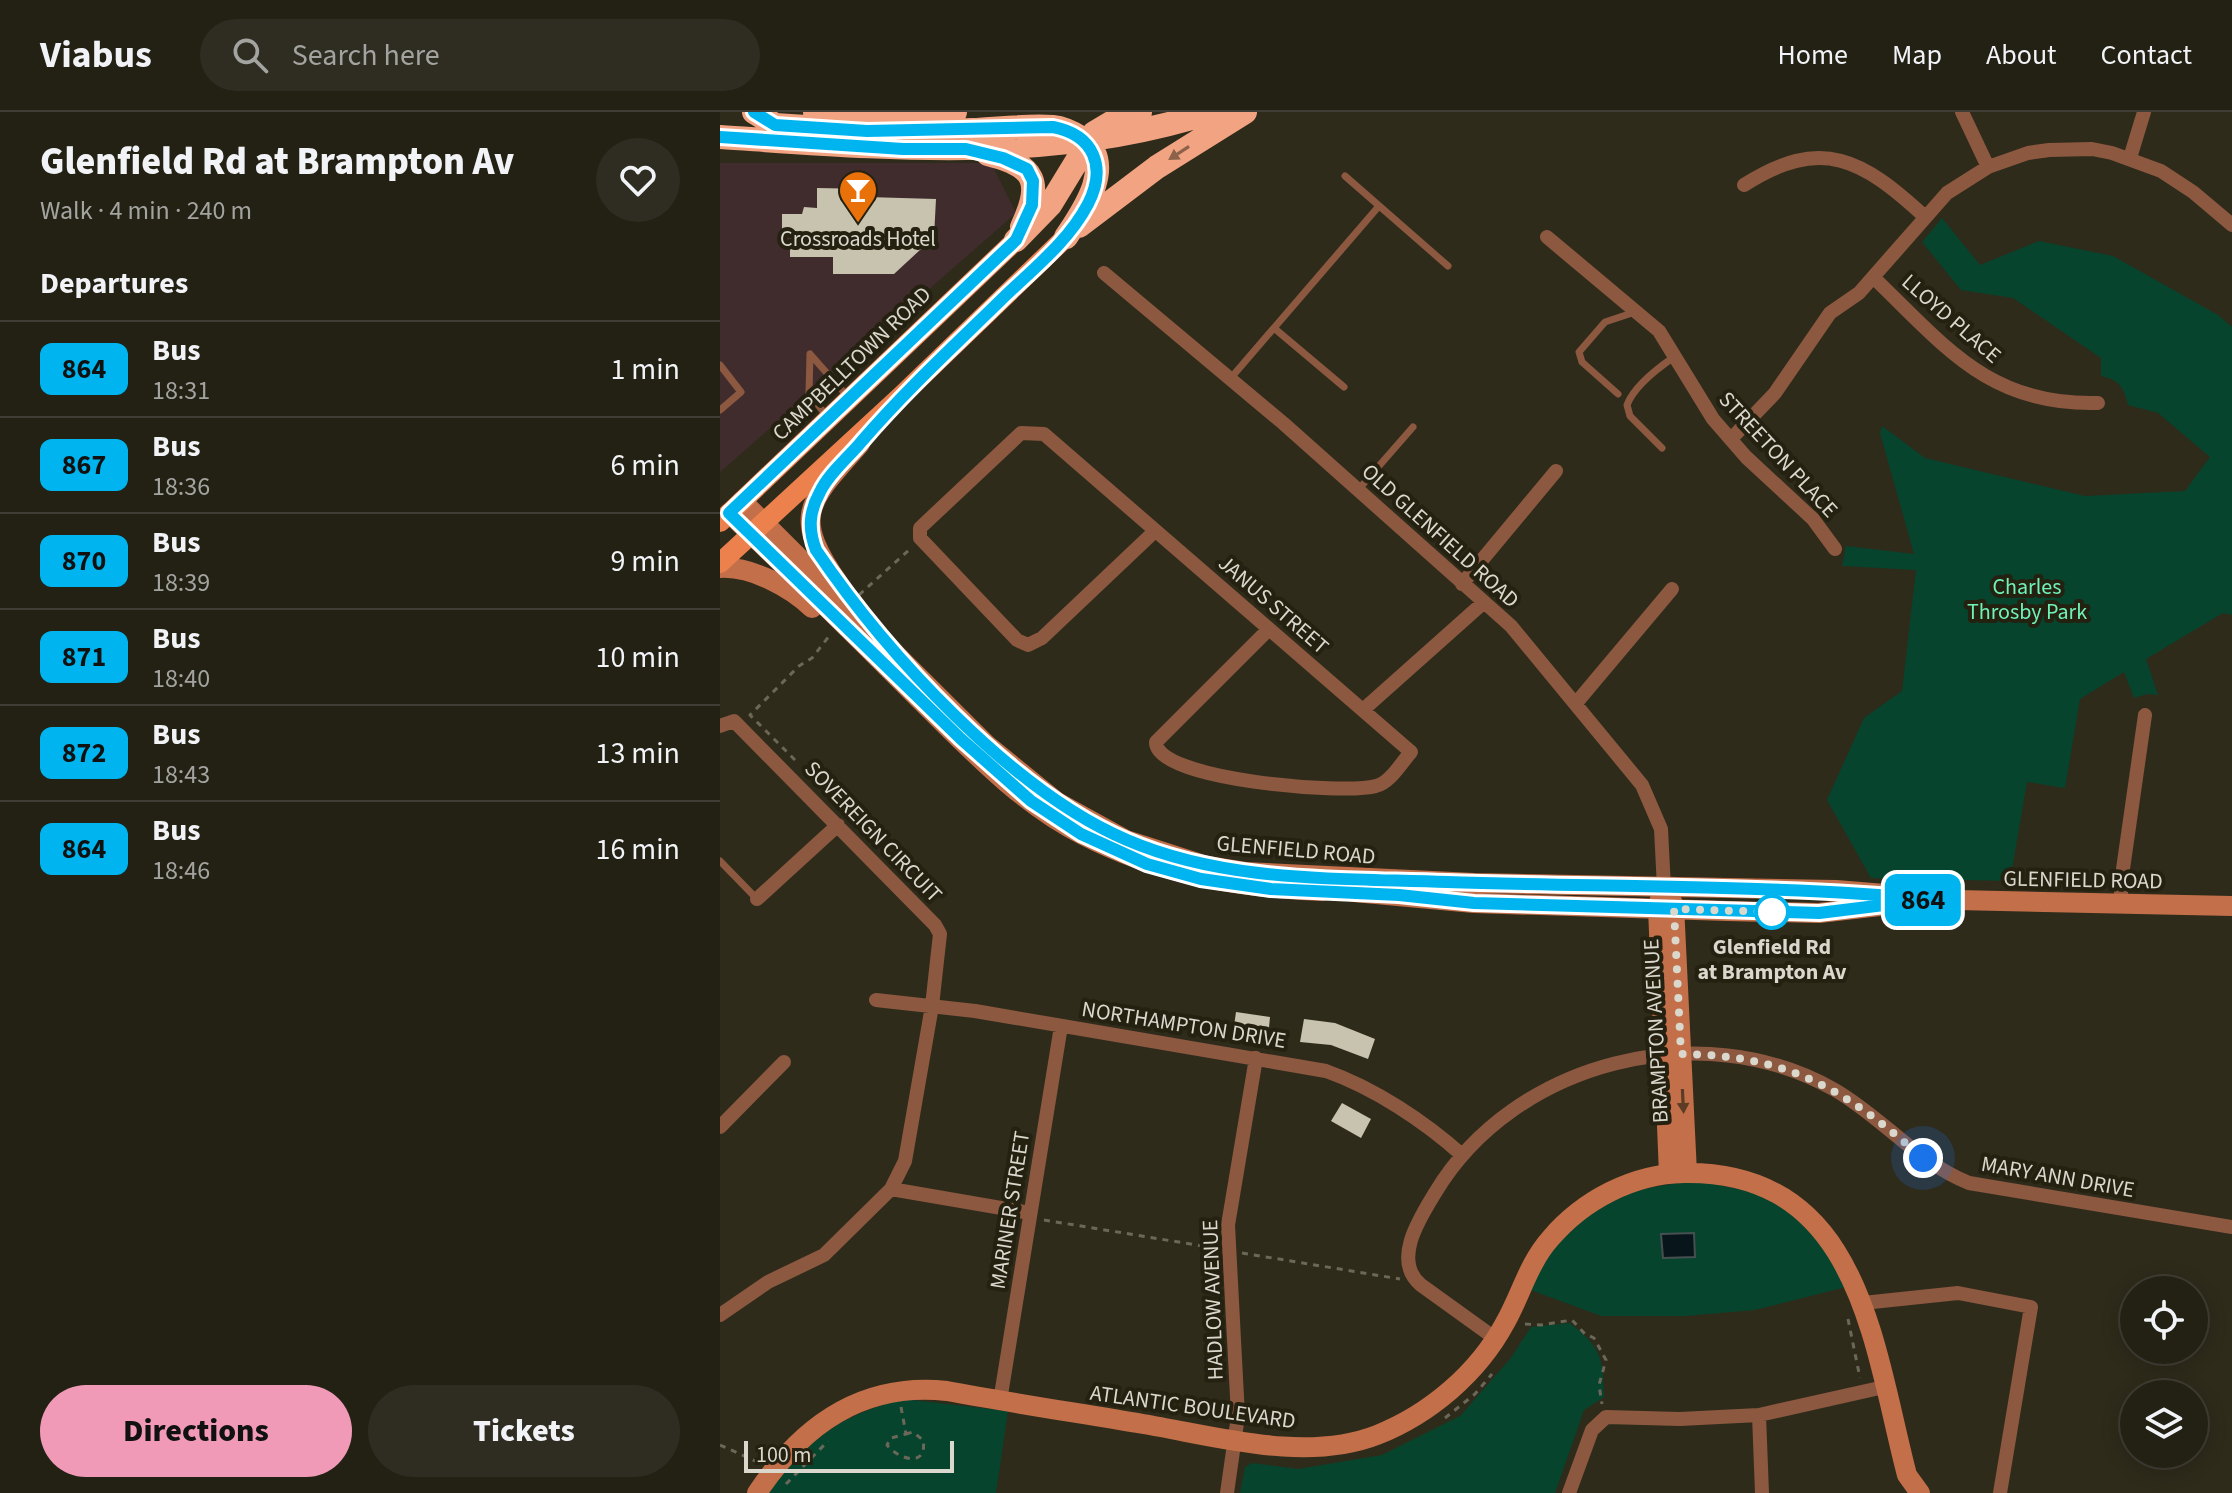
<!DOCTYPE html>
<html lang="en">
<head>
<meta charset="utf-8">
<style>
  body { margin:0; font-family:"Source Sans 3",sans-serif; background:#2f2d22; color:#f1f3f6; height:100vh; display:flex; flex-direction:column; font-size:30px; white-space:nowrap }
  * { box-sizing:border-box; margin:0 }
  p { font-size:26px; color:#a3a3a0 }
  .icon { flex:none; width:44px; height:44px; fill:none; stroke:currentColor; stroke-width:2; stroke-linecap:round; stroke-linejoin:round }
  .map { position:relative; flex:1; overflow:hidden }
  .sheet { display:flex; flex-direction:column; background:#232014; width:720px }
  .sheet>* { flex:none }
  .badge { padding:0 16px; border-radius:12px; font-size:28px; line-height:52px }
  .controls { position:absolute; left:1400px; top:1164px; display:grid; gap:16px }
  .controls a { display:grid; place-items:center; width:88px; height:88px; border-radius:50%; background:#232014; box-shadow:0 4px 20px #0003,0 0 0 2px #403e34; font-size:40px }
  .scale { position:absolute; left:24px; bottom:20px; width:210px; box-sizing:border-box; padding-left:8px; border:4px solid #dad8cd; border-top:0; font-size:22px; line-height:28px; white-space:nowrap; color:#dad8cd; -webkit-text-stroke:6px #252111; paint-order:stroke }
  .you { position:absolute; width:40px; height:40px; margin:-20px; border:6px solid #fff; border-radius:50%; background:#1a73e8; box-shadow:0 0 0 12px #1a73e833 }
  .map>.badge { position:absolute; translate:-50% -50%; box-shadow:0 0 0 4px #fff }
  h2 { padding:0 40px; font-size:30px; line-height:72px }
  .round { display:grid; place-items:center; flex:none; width:84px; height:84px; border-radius:42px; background:#2f2d22 }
  .summary { display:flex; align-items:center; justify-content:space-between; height:136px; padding:0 40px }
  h1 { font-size:38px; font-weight:800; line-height:60px }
  .primary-button { display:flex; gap:16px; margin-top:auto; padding:16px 40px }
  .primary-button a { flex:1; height:92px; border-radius:48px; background:#f09ab7; color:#111; font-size:32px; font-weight:800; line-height:92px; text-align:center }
  .primary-button a+a { background:#2f2d22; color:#f1f3f6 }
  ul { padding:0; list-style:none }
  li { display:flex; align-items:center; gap:24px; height:96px; padding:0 40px; border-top:2px solid #403e34 }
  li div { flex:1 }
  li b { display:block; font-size:30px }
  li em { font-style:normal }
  li .badge { min-width:88px; font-weight:700; text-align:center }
  header { display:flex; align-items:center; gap:48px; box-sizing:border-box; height:112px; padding:0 40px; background:#232014; border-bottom:2px solid #403e34 }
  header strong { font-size:38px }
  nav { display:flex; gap:44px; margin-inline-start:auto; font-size:28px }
  .search { width:560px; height:72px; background:#2f2d22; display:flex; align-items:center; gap:20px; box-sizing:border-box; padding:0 28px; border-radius:44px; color:#a3a3a0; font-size:30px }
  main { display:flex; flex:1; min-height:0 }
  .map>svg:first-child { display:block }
  .commercial { fill:#402c2d }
  .green { fill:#06442d }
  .water { fill:#08151b; stroke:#475050; stroke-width:2 }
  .building { fill:#c8c3af }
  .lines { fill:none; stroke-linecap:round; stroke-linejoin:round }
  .path { stroke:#6b685a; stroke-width:3; stroke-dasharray:6 6; stroke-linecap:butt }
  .lane { stroke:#8c5840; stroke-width:7 }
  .street { stroke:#8c5840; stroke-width:14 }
  .secondary { stroke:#c36f49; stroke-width:20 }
  .primary { stroke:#ec814e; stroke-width:20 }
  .highway { stroke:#f2a482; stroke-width:24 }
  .oneway { fill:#8c624a }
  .oneway2 { fill:#5c3c25 }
  .line-casing { stroke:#fff; stroke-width:18 }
  .line { stroke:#00b5ef; stroke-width:12 }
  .walk { stroke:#dad8cd; stroke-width:8; stroke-dasharray:0 14.4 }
  .stop-dot { fill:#fff; stroke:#00b5ef; stroke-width:4 }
  .labels { text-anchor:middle; stroke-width:8; stroke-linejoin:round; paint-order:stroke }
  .poi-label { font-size:22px; fill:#dad8cd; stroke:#252111 }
  .street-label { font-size:22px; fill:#dad8cd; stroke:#252111 }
  .park-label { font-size:22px; fill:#6ff2b8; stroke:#252111 }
  .stop-label { font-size:22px; font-weight:bold; fill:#dad8cd; stroke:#252111 }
</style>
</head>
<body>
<header>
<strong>Viabus</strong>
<div class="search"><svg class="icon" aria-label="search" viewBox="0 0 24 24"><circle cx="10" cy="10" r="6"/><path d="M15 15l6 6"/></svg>Search here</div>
<nav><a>Home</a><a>Map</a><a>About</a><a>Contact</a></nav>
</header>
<main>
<section class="sheet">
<div class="summary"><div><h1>Glenfield Rd at Brampton Av</h1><p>Walk · 4 min · 240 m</p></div><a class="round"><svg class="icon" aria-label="heart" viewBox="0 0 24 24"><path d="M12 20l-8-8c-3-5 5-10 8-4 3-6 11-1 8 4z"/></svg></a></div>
<h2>Departures</h2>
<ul>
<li><span class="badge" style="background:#00b5ef;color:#111">864</span><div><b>Bus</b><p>18:31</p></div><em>1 min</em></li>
<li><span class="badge" style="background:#00b5ef;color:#111">867</span><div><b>Bus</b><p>18:36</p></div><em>6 min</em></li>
<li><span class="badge" style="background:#00b5ef;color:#111">870</span><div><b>Bus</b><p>18:39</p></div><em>9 min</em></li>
<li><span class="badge" style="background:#00b5ef;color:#111">871</span><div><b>Bus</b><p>18:40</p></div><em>10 min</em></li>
<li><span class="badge" style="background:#00b5ef;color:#111">872</span><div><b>Bus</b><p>18:43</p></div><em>13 min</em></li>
<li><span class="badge" style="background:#00b5ef;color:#111">864</span><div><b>Bus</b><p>18:46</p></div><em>16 min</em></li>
</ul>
<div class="primary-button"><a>Directions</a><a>Tickets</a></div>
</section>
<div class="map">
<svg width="1512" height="1381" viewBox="0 0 1512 1381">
  <rect width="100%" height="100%" fill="#2f2b1b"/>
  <path class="commercial" d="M 0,51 L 271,51 L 296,101 L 0,360 Z"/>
  <path class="green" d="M 1222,106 L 1260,153 L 1319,129 L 1393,144 L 1498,203 L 1512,215 L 1512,503 L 1503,501 L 1426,547 L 1438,583 L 1427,582 L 1414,586 L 1404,560 L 1360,587 L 1345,676 L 1307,670 L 1290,769 L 1151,766 L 1107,688 L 1144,606 L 1182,579 L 1196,458 L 1122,454 L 1126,434 L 1194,442 L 1160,321 L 1162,314 L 1205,346 L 1365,384 L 1465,379 L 1490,345 L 1438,301 L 1408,293 C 1404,275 1399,268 1381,264 L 1381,246 L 1293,186 L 1241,178 L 1202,130 Z
    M 978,1069 L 1039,1081 L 1091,1115 L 1130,1174 L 1035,1198 L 965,1204 L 881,1204 L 808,1177 C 820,1158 831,1137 845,1119 C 874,1082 935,1073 978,1069 Z
    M 850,1211 C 882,1236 883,1246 884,1285 L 864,1298 L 835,1381 L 520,1381 L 525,1355 L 532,1351 L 578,1357 L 662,1343 L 740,1304 L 790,1247 L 811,1215 Z
    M 183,1287 L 288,1299 L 276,1381 L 48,1381 C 91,1327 115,1305 183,1287 Z"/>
  <path class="water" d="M 974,1121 L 975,1145 L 943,1146 L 941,1122 Z"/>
  <path class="building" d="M 97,76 L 147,77 L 147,85 L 216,87 L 214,125 L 174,162 L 113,162 L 113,145 L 70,145 L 70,121 L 62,121 L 62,102 L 82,102 L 84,95 L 97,96 Z
    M 516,900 L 550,905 L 548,926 L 513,921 Z
    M 584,907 L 615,911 L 655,927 L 648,947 L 611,933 L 580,930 Z
    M 622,991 L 651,1007 L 641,1026 L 611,1009 Z"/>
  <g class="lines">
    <path class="path" d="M 139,483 L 190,437
      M 75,648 L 30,603 L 79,554 L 92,546 L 110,523
      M 1185,806 L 1221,805
      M 324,1108 L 495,1136
      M 522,1141 L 680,1167
      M 1128,1207 L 1140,1266
      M 805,1212 L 821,1213 L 852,1208 L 865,1222 L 874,1226 L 886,1248 L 879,1273 L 882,1292
      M 181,1295 L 186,1322 L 171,1326 L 167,1333 C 179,1348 208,1356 203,1328 L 193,1320 L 186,1322
      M 725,1306 L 755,1282 L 772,1262
      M 0,1333 L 40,1351
      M 66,1372 L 108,1329"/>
    <path class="lane" d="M 625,64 L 728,154
      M 554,216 L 624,275
      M 90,242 L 89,281 L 108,306
      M 90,242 L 128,285
      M 0,253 L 21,280 L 0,298
      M 510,267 L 659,94
      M 898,282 L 862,250 L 859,240 L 885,210 L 915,200
      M 942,336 L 910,304 L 907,293 C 914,274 938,256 954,245
      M 638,378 L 693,315
      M 0,749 L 37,787"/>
    <path class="street" d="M 1242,0 L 1268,55
      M 1410,46 L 1424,0
      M 1024,73 C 1102,23 1143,48 1204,104
      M 827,125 L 939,219 L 993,307 L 1026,345 L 1093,407 L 1115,437
      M 384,161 L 563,311 L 791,514 L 922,673 L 941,717 L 944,776
      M 1153,165 C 1225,234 1269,294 1378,291
      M 1011,327 L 1055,281 L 1110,201 L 1139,181 L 1227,81 L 1268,55 L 1308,41 L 1329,38 L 1372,37 L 1392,41 L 1441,59 L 1473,80 L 1512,113
      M 435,419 L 322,526 L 308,533 L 297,528 L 200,426 L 200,416 L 301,321 L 324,322 L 691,640 C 682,650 670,671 656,674 C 624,683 435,668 436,630 L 549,517
      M 742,472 L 836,359
      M 857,590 L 952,477
      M 644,597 L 763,491
      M 0,614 L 14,609 L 215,813 L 220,822 L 212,894 L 185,1049 L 171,1077 L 104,1143 L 48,1170 L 0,1203
      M 37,787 L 118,713
      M 1401,792 L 1401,771 L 1425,603
      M 156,888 L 255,899 L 606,959 C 654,976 704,1009 742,1043
      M 0,1015 L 64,950
      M 171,1077 L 310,1101
      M 1143,1191 L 1238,1181 L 1311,1195 L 1280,1381
      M 776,1227 L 701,1173 C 672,1149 699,1107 715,1081 C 794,949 982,902 1115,978 C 1163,1006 1198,1051 1249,1071 L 1512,1115
      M 280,1289 L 341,914
      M 1039,1303 L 1042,1381
      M 507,1381 L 518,1304 L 508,1113 L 536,946
      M 849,1381 L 872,1318 L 886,1305 L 960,1307 L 1039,1303 L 1164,1275"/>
    <path class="secondary" d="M 22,389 L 267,633 L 337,690 L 406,728 L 487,754 L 525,760 L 754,771 L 1116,778 L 1237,788 L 1512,794
      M 9,401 C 74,462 137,525 200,588 C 249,636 301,692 363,723 C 439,762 518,776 603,779
      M 0,456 C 31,454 70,475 92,496
      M 119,472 C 70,402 89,390 140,332
      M 634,780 L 754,791 L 1007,799 L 1099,801 L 1177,792
      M 940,787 L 938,796 L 949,1062
      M 950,787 L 954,793 L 967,1061
      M 37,1381 C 83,1312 143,1270 227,1279 C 292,1291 358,1301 423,1312 C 496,1324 585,1351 657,1323 C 710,1302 758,1261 785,1211 C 801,1183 808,1152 830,1127 C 863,1088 913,1062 964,1061 C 1140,1058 1153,1233 1187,1363 L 1200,1381"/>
    <path class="primary" d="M 0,410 L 296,128
      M 0,451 L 182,283 L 346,125"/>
    <path class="highway" d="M 34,0 L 55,13 L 86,15
      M 95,0 L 235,0
      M 134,18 C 173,21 213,20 252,18 C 278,17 307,13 333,15 C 343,16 353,21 361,26 C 398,51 362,101 346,125
      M 0,25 C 165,36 330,52 491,0
      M 268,42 C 316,54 323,70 302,115
      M 359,114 L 437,55 L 525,0
      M 296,128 L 330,93 L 374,21 L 396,8 L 420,0"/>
  </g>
  <defs><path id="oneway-solid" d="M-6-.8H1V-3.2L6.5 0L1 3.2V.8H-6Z" transform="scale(2)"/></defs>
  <use class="oneway" href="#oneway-solid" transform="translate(459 41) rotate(147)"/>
  <use class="oneway2" href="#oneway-solid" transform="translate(963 989) rotate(87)"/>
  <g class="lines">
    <g class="line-casing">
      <path id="line" d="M 0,25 L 183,37 L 246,37 L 283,46 L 307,57 L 313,69 L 312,93 L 296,128 L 9,401 L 241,627 L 311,689 L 361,722 L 427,752 L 481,767 L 551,777 L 679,783 L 754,791 L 1099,801 L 1213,787 C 1051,773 889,775 727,770 C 620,766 507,771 407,728 C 293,680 165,540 96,438 C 88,417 89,400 100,380 C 109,361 129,345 142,329 C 186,278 235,233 283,186 C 313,157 348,130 368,92 C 387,55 374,23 333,15 L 147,19 L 55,13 L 34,0"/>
    </g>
    <use href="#line" class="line"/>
    <path class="walk" d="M 1052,800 L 954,797 L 961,942 C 1069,943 1124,977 1203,1046"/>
  </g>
  <defs>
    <g id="bar-pin" transform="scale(2)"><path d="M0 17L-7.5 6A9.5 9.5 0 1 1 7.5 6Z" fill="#e8710a" stroke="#252111"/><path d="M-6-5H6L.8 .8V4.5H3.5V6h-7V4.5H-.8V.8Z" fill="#fff"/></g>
  </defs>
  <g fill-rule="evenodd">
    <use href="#bar-pin" x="138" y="78"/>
  </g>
  <circle class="stop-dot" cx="1052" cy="800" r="16"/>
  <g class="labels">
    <g class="poi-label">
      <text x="138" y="134">Crossroads Hotel</text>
    </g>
    <g class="street-label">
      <text transform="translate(1232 206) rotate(41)" y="8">LLOYD PLACE</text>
      <text transform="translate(131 251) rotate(-44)" y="8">CAMPBELLTOWN ROAD</text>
      <text transform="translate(1059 342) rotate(47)" y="8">STREETON PLACE</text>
      <text transform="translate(721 423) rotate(42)" y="8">OLD GLENFIELD ROAD</text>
      <text transform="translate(554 492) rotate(41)" y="8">JANUS STREET</text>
      <text transform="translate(154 719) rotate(46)" y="8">SOVEREIGN CIRCUIT</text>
      <text transform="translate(576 737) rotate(5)" y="8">GLENFIELD ROAD</text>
      <text transform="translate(1363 767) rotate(1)" y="8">GLENFIELD ROAD</text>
      <text transform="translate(464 912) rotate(9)" y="8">NORTHAMPTON DRIVE</text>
      <text transform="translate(935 919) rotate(-93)" y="8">BRAMPTON AVENUE</text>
      <text transform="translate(1338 1064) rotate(10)" y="8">MARY ANN DRIVE</text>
      <text transform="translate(289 1098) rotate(-81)" y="8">MARINER STREET</text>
      <text transform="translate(492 1188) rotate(-92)" y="8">HADLOW AVENUE</text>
      <text transform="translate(473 1294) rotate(8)" y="8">ATLANTIC BOULEVARD</text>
    </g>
    <g class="park-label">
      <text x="1307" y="482">Charles<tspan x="1307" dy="25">Throsby Park</tspan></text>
    </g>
    <g class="stop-label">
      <text x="1052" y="842">Glenfield Rd<tspan x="1052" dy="25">at Brampton Av</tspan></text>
    </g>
  </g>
</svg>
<div class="controls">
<a><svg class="icon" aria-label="locate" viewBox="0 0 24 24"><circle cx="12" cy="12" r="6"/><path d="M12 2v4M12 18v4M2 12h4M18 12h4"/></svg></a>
<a><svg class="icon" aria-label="layers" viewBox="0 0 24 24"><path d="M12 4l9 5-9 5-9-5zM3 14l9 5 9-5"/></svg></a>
</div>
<div class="scale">100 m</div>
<div class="you" style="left:1203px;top:1046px"></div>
<b class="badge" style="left:1203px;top:788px;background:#00b5ef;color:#111">864</b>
</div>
</main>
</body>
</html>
